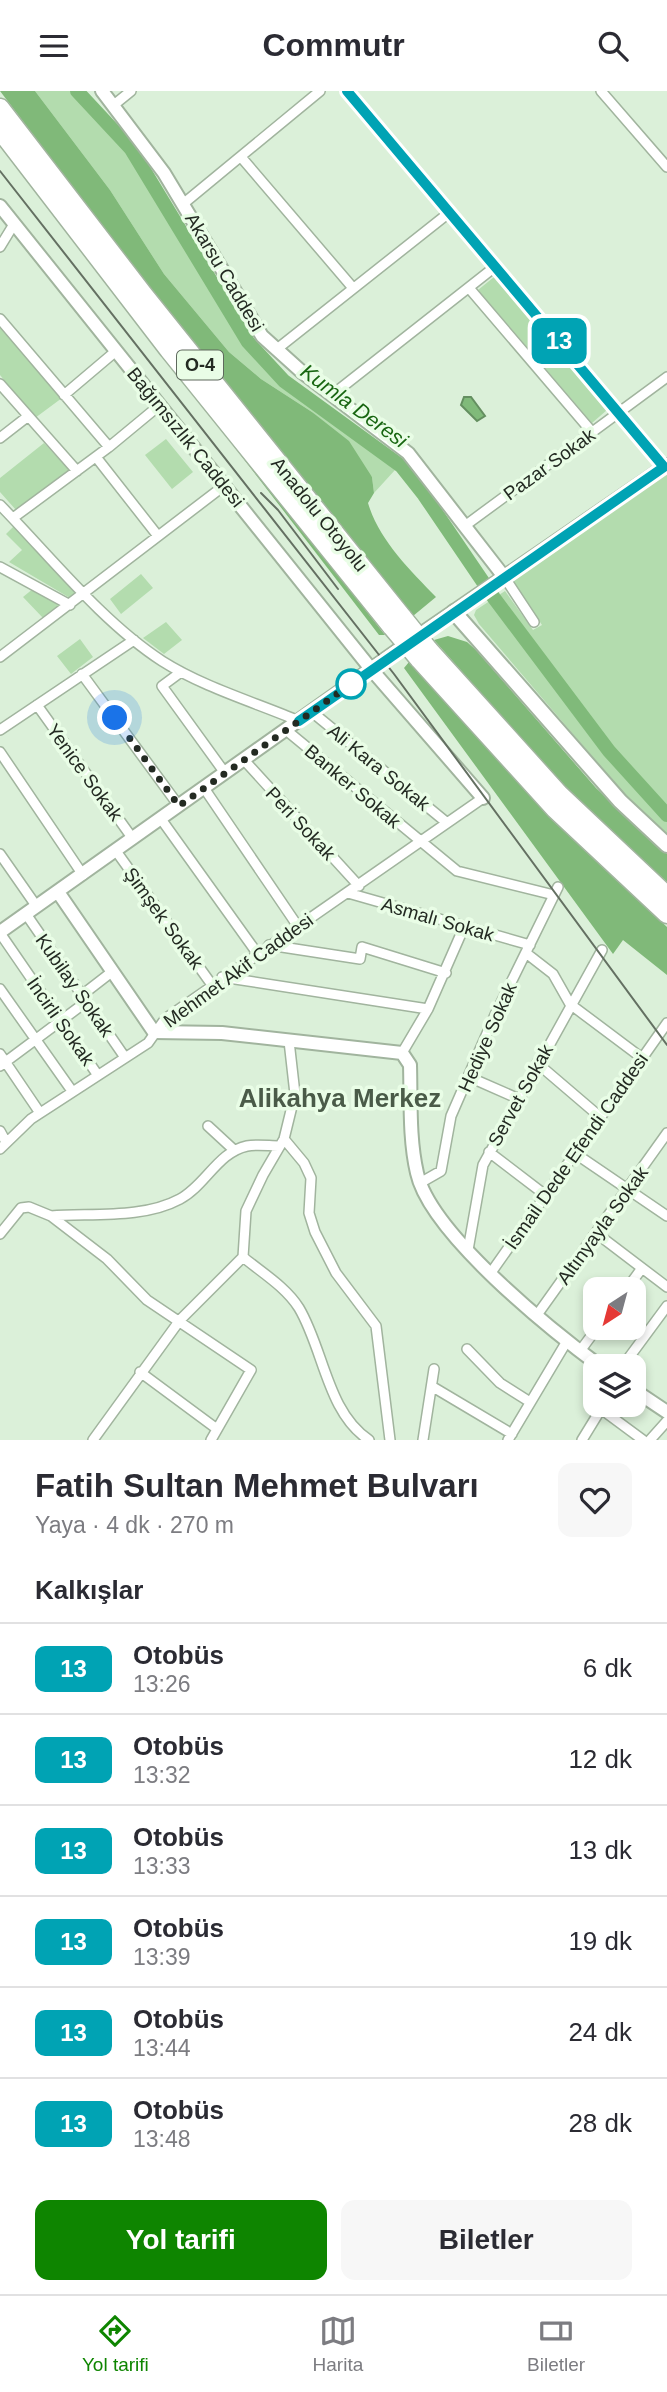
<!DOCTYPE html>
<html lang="tr">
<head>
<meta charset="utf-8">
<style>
  body { margin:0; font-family:Arial,sans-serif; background:#f7f7f7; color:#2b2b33; height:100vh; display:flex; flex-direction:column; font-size:26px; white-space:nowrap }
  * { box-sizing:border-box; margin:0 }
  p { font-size:23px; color:#7c7c81 }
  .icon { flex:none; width:38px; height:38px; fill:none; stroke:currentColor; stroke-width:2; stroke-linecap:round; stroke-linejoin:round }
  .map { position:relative; height:1349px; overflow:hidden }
  .side { display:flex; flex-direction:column; background:#fff; flex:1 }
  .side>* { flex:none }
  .badge { padding:0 14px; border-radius:10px; font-size:24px; line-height:46px }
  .needle { width:46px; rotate:216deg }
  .fabs { position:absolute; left:583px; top:1186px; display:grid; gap:14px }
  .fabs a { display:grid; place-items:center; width:63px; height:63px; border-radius:14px; background:#fff; box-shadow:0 4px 10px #0003; font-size:35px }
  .you { position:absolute; width:35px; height:35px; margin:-18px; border:5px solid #fff; border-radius:50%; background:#1a73e8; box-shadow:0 0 0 10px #1a73e833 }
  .map>.badge { position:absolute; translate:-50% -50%; box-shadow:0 0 0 4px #fff }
  h2 { padding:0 35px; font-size:26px; line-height:63px }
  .round { display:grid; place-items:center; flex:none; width:74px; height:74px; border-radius:14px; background:#f7f7f7 }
  .headline { display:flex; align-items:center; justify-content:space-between; height:119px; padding:0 35px }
  h1 { font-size:33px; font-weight:700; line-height:52px }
  .action { display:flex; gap:14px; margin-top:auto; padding:14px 35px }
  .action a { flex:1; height:80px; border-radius:14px; background:#0e8500; color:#fff; font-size:28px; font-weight:700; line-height:80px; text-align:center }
  .action a+a { background:#f7f7f7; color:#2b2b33 }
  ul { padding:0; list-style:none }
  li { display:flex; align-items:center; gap:21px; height:91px; padding:0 35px; border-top:2px solid #e1e1e2 }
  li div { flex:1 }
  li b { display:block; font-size:26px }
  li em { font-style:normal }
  li .badge { min-width:77px; font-weight:700; text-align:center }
  header { display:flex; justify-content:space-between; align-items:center; height:91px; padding:0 35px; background:#fff; font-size:32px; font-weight:700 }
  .tabs { display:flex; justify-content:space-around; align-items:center; height:98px; border-top:2px solid #e1e1e2; background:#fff; font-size:19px; color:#7c7c81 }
  .tabs a { display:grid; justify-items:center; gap:4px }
  .tabs .selected { color:#0e8500 }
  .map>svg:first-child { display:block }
  .green { fill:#b3dcae }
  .forest { fill:#80b979 }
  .water { fill:#80ba7a; stroke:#648f60; stroke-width:2 }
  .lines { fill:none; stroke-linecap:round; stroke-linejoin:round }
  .river { stroke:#80ba7a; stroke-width:14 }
  .street-casing { stroke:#a1b49e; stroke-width:12 }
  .secondary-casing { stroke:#a1b49e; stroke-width:16 }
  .primary-casing { stroke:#a1b49e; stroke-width:18 }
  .highway-casing { stroke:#a1b49e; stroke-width:21 }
  .street { stroke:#fff; stroke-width:9 }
  .secondary { stroke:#fff; stroke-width:12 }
  .primary { stroke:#fff; stroke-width:14 }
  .highway { stroke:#fff; stroke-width:18 }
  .tram { stroke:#647062; stroke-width:2 }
  .highway-bridge-casing { stroke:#a1b49e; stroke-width:21; stroke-linecap:butt }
  .highway-bridge { stroke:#fff; stroke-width:18 }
  .line-casing { stroke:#fff; stroke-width:16 }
  .line { stroke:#00a3b4; stroke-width:10 }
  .walk { stroke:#232a22; stroke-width:7; stroke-dasharray:0 12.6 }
  .stop-dot { fill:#fff; stroke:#00a3b4; stroke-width:3.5 }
  .labels { text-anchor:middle; stroke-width:7; stroke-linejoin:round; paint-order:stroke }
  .shield { fill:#e9fde6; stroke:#5e695d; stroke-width:2 }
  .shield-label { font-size:18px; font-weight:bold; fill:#232a22 }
  .street-label { font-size:19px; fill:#232a22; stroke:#e9fde6 }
  .water-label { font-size:21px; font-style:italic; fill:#186611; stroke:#e9fde6 }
  .district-label { font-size:26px; font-weight:bold; fill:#4a5b48; stroke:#e9fde6 }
</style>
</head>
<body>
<header><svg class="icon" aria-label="menu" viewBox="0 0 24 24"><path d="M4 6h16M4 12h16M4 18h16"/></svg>Commutr<svg class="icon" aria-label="search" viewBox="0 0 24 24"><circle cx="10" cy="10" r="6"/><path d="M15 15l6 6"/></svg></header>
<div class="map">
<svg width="667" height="1349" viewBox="0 0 667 1349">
  <rect width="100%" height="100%" fill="#dbf0d9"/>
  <path class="green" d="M 35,0 L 72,0 L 132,65 L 240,249 C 255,268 271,285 289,301 C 323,329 365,347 395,379 L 374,402 L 372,386 L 312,321 L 261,288 L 229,261 L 164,183 L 110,99 Z
    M 494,186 L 607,319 L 592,332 L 478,199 Z
    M 0,233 L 62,307 L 35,327 L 0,284 Z
    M 166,348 L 193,381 L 172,398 L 145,364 Z
    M 44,352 L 69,379 L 16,419 L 0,401 L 0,387 Z
    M 667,383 L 667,745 L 625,704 L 479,533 L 474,524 L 476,519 L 505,500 L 533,539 L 542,534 L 513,490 Z
    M 15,434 L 78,501 L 70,507 L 9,471 L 22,459 L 6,443 Z
    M 141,483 L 153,497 L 121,523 L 110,508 Z
    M 34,497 L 62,514 L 43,527 L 23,506 Z
    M 166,531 L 182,549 L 164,563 L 143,547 Z
    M 80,548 L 93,566 L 71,583 L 57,565 Z"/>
  <path class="forest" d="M 0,0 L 35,0 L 110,99 L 164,183 L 229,261 L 261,288 L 312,321 L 349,350 L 372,386 L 374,402 L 368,412 C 379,449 409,478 436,506 L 413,525 L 153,202 Z
    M 0,51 L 385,544 L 379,544 Z
    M 448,545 L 467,551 L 476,559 L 596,697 L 667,763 L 667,791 L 564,696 L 434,549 Z
    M 409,571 L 549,726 L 667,836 L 667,884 L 623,849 L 613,863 L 404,577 Z"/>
  <path class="water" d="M 464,306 L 471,306 L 485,325 L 477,330 L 461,314 Z"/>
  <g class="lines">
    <path class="river" d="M 77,0 L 131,58 L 248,251 L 284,290 L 401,375 L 424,404 L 494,507 L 609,660 L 667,724"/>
    <g class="street-casing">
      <path id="street" d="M 347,0 L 664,376
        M 601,0 L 667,76
        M 115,13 L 131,0
        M 241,66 L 353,197
        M 183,113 L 320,0
        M 0,156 L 14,133
        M 469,197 L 592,341
        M 0,228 L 109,356
        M 277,258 L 450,121
        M 0,293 L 77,380
        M 64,304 L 116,260
        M 332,304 L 496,175
        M 0,347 L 27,326
        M 96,366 L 158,445
        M 0,414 C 50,465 102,531 162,570 C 203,596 254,611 299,630
        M 13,427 L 109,356 L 161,313
        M 466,434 L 667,286
        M 0,476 L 70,514
        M 505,487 L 534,531
        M 0,566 L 225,394
        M 181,581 L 162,595 L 225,682
        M 82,583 L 179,715
        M 37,614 L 133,748
        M 312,621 L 446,731
        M 0,639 L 134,549
        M 286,639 L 457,780 L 554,804
        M 0,661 L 83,784
        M 244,669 L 359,795
        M 204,697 L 297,834
        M 161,728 L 257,862
        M 116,760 L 212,894
        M 0,763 L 37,816
        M 348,802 L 530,854
        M 26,823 L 124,965
        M 0,842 L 97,983
        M 269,854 L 360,868 L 362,856 L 446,882
        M 526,862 L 553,883 L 570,913 L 642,967
        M 222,886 L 428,918
        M 0,898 L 72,1000
        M 82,904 L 113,880
        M 402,962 L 428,918 L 464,836
        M 0,963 L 40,1022
        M 537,972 L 599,1025
        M 0,975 L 86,911
        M 469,986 L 519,1008
        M 208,1035 L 234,1059
        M 0,1040 L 6,1051
        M 284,1048 L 304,1072 L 311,1087 L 309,1122 L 315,1141 L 336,1182 L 376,1235 L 390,1349
        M 0,1058 L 31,1028 L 148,952 L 165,928 L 483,707
        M 489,1061 L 544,1103
        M 573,1061 L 667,1125
        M 420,1092 L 441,1080 L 451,1025 L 495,924 L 558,796
        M 51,1125 C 92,1122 143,1128 180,1108 C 205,1095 218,1061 247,1055 C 257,1053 269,1055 280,1055
        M 596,1142 L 667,1196
        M 0,1143 L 21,1117 L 29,1116 L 51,1125 L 107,1168 L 147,1209 L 251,1279 L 211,1349
        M 468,1159 L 483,1074 L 602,859
        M 243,1166 C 261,1181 286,1196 299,1217 C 324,1259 327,1321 369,1349
        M 490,1183 L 667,932
        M 626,1199 L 642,1177
        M 537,1224 L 667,1042
        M 467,1258 L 500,1292 L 530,1311
        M 580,1260 L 597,1237
        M 622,1276 L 667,1215
        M 140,1281 L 217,1338
        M 433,1296 L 512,1343
        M 93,1349 L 180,1229 L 243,1166 L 246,1120 L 263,1084 L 284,1048 L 295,1003 L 289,950
        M 423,1349 L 434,1278
        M 508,1349 L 567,1250
        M 582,1349 L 601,1318 L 643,1349
        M 650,1349 L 667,1330"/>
    </g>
    <g class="secondary-casing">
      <path id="secondary" d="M 102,0 L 164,82 L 262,245 L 303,282 L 408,362 L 505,487
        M 0,115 L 371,578 L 483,707
        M 58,801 L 154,941 L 222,942 L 402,962 L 410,974 C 411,1010 409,1048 417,1082 C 430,1142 551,1239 601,1276
        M 0,841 L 412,549 L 667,374
        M 634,1299 L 667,1321"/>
    </g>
    <g class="primary-casing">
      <path id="primary" d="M 454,521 L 620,710 L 667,754"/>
    </g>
    <g class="highway-casing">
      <path id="highway" d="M 0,17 L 143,203 L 403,527
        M 0,39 L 169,259 L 392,536
        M 428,558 L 559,703 L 667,805
        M 419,568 L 555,718 L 667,823"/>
    </g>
    <use href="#street" class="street"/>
    <use href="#secondary" class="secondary"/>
    <use href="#primary" class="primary"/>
    <use href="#highway" class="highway"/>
    <path class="tram" d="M 0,80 L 394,583 L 667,954
      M 261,402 L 278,419 L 338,498"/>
    <g class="highway-bridge-casing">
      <path id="highway-bridge" d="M 403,527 L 428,558
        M 392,536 L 419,568"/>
    </g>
    <use href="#highway-bridge" class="highway-bridge"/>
  </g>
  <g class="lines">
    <g class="line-casing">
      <path id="line" d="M 299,630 L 664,376 L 347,0"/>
    </g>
    <use href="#line" class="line"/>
    <path class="walk" d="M 115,627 L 179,715 L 354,591 L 351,593"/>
  </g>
  <circle class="stop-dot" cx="351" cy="593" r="14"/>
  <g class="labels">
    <rect class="shield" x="177" y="259.5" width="46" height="29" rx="5"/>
    <g class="shield-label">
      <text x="200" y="280">O-4</text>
    </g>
    <g class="street-label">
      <text transform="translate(225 181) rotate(59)" y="7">Akarsu Caddesi</text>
      <text transform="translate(186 346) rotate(51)" y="7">Bağımsızlık Caddesi</text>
      <text transform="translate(549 373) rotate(-36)" y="7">Pazar Sokak</text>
      <text transform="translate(320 423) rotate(51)" y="7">Anadolu Otoyolu</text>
      <text transform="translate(379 676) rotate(39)" y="7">Ali Kara Sokak</text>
      <text transform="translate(85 681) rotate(54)" y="7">Yenice Sokak</text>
      <text transform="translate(353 695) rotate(40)" y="7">Banker Sokak</text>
      <text transform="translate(301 732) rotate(47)" y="7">Peri Sokak</text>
      <text transform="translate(164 827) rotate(54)" y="7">Şimşek Sokak</text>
      <text transform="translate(438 828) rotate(16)" y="7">Asmalı Sokak</text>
      <text transform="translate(238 879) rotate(-36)" y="7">Mehmet Akif Caddesi</text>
      <text transform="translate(75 894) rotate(55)" y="7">Kubilay Sokak</text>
      <text transform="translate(61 930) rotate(55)" y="7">İncirli Sokak</text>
      <text transform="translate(487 946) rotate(-66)" y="7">Hediye Sokak</text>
      <text transform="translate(520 1004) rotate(-61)" y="7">Servet Sokak</text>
      <text transform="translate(576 1060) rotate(-55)" y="7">İsmail Dede Efendi Caddesi</text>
      <text transform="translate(602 1134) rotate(-54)" y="7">Altınyayla Sokak</text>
    </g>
    <g class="water-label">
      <text transform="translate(354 315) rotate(36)" y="7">Kumla Deresi</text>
    </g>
    <g class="district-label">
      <text x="340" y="1016">Alikahya Merkez</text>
    </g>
  </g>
</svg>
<div class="fabs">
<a><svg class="needle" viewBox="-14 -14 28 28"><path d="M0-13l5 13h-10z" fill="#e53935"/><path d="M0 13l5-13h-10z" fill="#7c7c81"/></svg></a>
<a><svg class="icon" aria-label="layers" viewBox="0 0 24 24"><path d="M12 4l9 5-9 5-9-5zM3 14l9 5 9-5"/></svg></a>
</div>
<div class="you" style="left:115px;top:627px"></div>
<b class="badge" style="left:559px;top:250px;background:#00a3b4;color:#fff">13</b>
</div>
<section class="side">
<div class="headline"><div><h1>Fatih Sultan Mehmet Bulvarı</h1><p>Yaya · 4 dk · 270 m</p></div><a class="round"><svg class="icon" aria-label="heart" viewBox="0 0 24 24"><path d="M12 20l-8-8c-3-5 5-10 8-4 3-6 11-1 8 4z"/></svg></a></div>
<h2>Kalkışlar</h2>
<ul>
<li><span class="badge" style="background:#00a3b4;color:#fff">13</span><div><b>Otobüs</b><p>13:26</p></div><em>6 dk</em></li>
<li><span class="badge" style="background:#00a3b4;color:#fff">13</span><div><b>Otobüs</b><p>13:32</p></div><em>12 dk</em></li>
<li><span class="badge" style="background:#00a3b4;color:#fff">13</span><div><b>Otobüs</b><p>13:33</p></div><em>13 dk</em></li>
<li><span class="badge" style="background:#00a3b4;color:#fff">13</span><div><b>Otobüs</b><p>13:39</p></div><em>19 dk</em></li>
<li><span class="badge" style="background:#00a3b4;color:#fff">13</span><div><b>Otobüs</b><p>13:44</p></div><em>24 dk</em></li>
<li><span class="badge" style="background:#00a3b4;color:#fff">13</span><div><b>Otobüs</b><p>13:48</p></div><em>28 dk</em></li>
</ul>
<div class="action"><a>Yol tarifi</a><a>Biletler</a></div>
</section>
<nav class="tabs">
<a class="selected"><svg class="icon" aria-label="directions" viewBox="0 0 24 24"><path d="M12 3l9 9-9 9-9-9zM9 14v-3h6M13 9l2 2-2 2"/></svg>Yol tarifi</a>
<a><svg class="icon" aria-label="map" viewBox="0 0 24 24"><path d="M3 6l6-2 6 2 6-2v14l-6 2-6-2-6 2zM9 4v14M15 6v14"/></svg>Harita</a>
<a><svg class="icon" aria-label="tickets" viewBox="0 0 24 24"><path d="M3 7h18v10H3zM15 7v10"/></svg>Biletler</a>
</nav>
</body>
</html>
